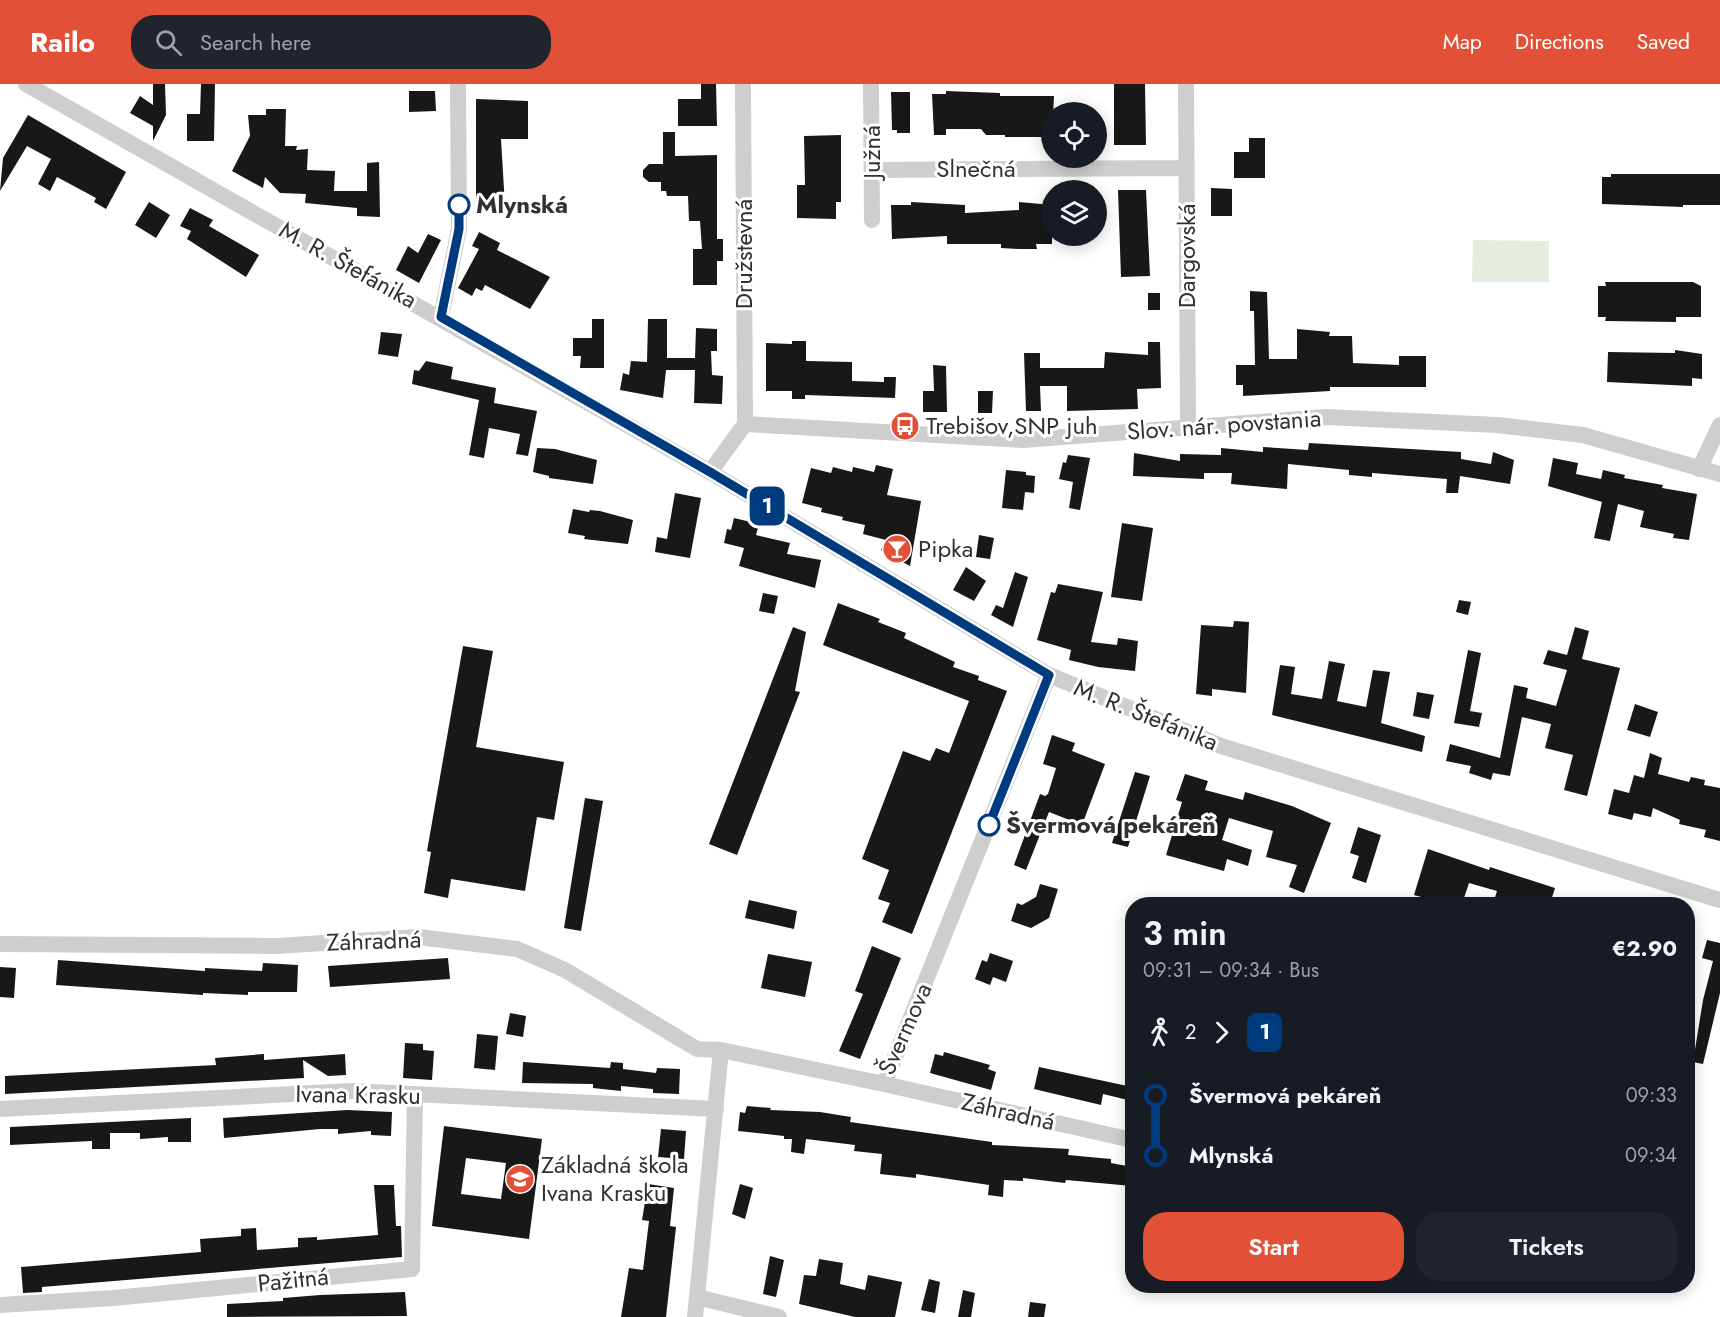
<!DOCTYPE html>
<html lang="en">
<head>
<meta charset="utf-8">
<style>
  body { margin:0; font-family:Jost,sans-serif; background:#20242c; color:#f1f3f6; height:100vh; display:flex; flex-direction:column; font-size:22px; white-space:nowrap }
  * { box-sizing:border-box; margin:0 }
  p { font-size:20px; color:#9ea1a6 }
  .icon { flex:none; width:33px; height:33px; fill:none; stroke:currentColor; stroke-width:2; stroke-linecap:round; stroke-linejoin:round }
  .map { position:relative; flex:1; overflow:hidden }
  .details { position:absolute; left:1125px; top:813px; width:570px; height:396px; display:flex; flex-direction:column; background:#171b24; border-radius:24px; box-shadow:0 3px 15px #0003 }
  .details>* { flex:none }
  .badge { padding:0 12px; border-radius:9px; font-size:21px; line-height:39px }
  .buttons { position:absolute; left:1041px; top:18px; display:grid; gap:12px }
  .buttons a { display:grid; place-items:center; width:66px; height:66px; border-radius:50%; background:#171b24; box-shadow:0 3px 15px #0003; font-size:30px }
  .map>.badge { position:absolute; translate:-50% -50%; box-shadow:0 0 0 3px #fff }
  .legs { display:flex; align-items:center; gap:9px; height:66px; padding:0 18px; font-size:20px }
  .legs p { margin-inline-start:auto }
  .overview { display:flex; align-items:center; justify-content:space-between; height:102px; padding:0 18px }
  h1 { font-size:33px; font-weight:600; line-height:45px }
  .action { display:flex; gap:12px; margin-top:auto; padding:12px 18px }
  .action a { flex:1; height:69px; border-radius:24px; background:#e25038; color:#fff; font-size:24px; font-weight:600; line-height:69px; text-align:center }
  .action a+a { background:#20242c; color:#f1f3f6 }
  ul { padding:0 18px; list-style:none }
  li { display:flex; align-items:center; gap:21px; height:60px; font-size:22px }
  li i { display:grid; place-items:center; width:9px; height:100%; margin:0 8px; background:currentColor }
  li i::after { content:''; width:15px; height:15px; margin:-8px; border:4px solid; border-radius:50%; background:#171b24 }
  li p { margin-inline-start:auto }
  li:first-child i { background:linear-gradient(#0000 50%,currentColor 0) }
  li:last-child i { background:linear-gradient(currentColor 50%,#0000 0) }
  header { display:flex; align-items:center; gap:36px; box-sizing:border-box; height:84px; padding:0 30px; background:#e25038; color:#fff }
  header strong { font-size:28px }
  nav { display:flex; gap:33px; margin-inline-start:auto; font-size:21px }
  .search { width:420px; height:54px; background:#20242c; display:flex; align-items:center; gap:15px; box-sizing:border-box; padding:0 21px; border-radius:24px; color:#9ea1a6; font-size:22px }
  .map>svg:first-child { display:block }
  .green { fill:#e4eddf }
  .building { fill:#181818; fill-rule:evenodd }
  .lines { fill:none; stroke-linecap:round; stroke-linejoin:round }
  .minor { stroke:#cecece; stroke-width:16 }
  .line-1-casing { stroke:#fff; stroke-width:14 }
  .line-1 { stroke:#003b80; stroke-width:9 }
  .stop-1-dot { fill:#fff; stroke:#003b80; stroke-width:3 }
  .labels { text-anchor:middle; stroke-width:6; stroke-linejoin:round; paint-order:stroke }
  .street-label { font-size:24px; fill:#313131; stroke:#fff }
  .stop-label { font-size:24px; font-weight:bold; fill:#313131; stroke:#fff; text-anchor:start }
  .poi-label { font-size:24px; fill:#313131; stroke:#fff; text-anchor:start }
</style>
</head>
<body>
<header>
<strong>Railo</strong>
<div class="search"><svg class="icon" aria-label="search" viewBox="0 0 24 24"><circle cx="10" cy="10" r="6"/><path d="M15 15l6 6"/></svg>Search here</div>
<nav><a>Map</a><a>Directions</a><a>Saved</a></nav>
</header>
<div class="map">
<svg width="1720" height="1233" viewBox="0 0 1720 1233">
  <rect width="100%" height="100%" fill="#fff"/>
  <path class="green" d="M 1473,156 L 1549,157 L 1549,198 L 1472,198 Z"/>
  <path class="building" d="M 153,0 L 165,0 L 166,31 L 153,57 L 153,42 L 130,29 L 140,12 L 153,21 Z
    M 201,0 L 215,0 L 214,57 L 187,57 L 187,30 L 200,30 Z
    M 701,0 L 716,0 L 717,42 L 678,42 L 678,15 L 701,15 Z
    M 1114,0 L 1145,0 L 1146,61 L 1114,61 Z
    M 409,7 L 435,7 L 436,27 L 409,28 Z
    M 946,7 L 1000,9 L 1000,12 L 1054,12 L 1052,53 L 1005,53 L 1005,51 L 986,51 L 981,45 L 946,45 L 946,51 L 934,51 L 932,10 L 946,10 Z
    M 891,8 L 910,8 L 910,49 L 897,49 L 897,46 L 892,46 Z
    M 476,15 L 528,17 L 528,55 L 501,55 L 505,122 L 476,123 Z
    M 266,25 L 286,25 L 285,62 L 297,62 L 296,66 L 308,65 L 307,86 L 335,87 L 334,107 L 367,107 L 367,79 L 379,78 L 380,133 L 357,132 L 357,124 L 305,119 L 306,110 L 280,109 L 265,93 L 263,104 L 232,87 L 250,52 L 248,31 L 266,31 Z
    M 28,31 L 126,88 L 106,125 L 94,118 L 96,114 L 57,93 L 50,107 L 38,100 L 51,75 L 27,62 L 0,107 L 3,74 Z
    M 663,48 L 675,48 L 675,72 L 717,71 L 717,155 L 723,155 L 723,177 L 717,177 L 717,201 L 693,201 L 693,165 L 702,165 L 700,137 L 689,137 L 688,112 L 667,112 L 666,107 L 661,107 L 661,98 L 649,98 L 643,93 L 643,86 L 649,80 L 663,80 Z
    M 841,51 L 841,118 L 836,118 L 836,135 L 797,134 L 797,101 L 805,101 L 804,52 Z
    M 1249,54 L 1265,54 L 1265,94 L 1234,94 L 1234,68 L 1249,68 Z
    M 1611,90 L 1720,90 L 1720,121 L 1683,121 L 1683,123 L 1602,120 L 1602,93 L 1611,93 Z
    M 1211,104 L 1232,105 L 1232,132 L 1211,132 Z
    M 1118,106 L 1146,106 L 1150,192 L 1121,193 Z
    M 149,118 L 170,131 L 156,154 L 135,141 Z
    M 911,118 L 965,121 L 965,129 L 1019,126 L 1019,118 L 1052,121 L 1052,160 L 1036,160 L 1037,165 L 1019,165 L 1001,164 L 1001,160 L 947,160 L 947,152 L 892,155 L 891,121 L 911,121 Z
    M 190,124 L 213,136 L 209,142 L 259,171 L 246,193 L 187,155 L 191,147 L 180,142 Z
    M 479,148 L 500,159 L 497,166 L 550,193 L 530,225 L 485,201 L 482,207 L 476,204 L 472,212 L 458,204 L 479,165 L 472,162 Z
    M 428,150 L 441,156 L 419,199 L 396,186 L 408,162 L 418,169 Z
    M 1605,198 L 1693,198 L 1701,202 L 1701,233 L 1676,233 L 1676,238 L 1605,237 L 1606,233 L 1598,233 L 1598,202 L 1606,202 Z
    M 1250,207 L 1267,208 L 1269,275 L 1297,275 L 1297,245 L 1330,248 L 1329,252 L 1352,252 L 1353,279 L 1399,281 L 1399,272 L 1426,272 L 1426,303 L 1330,303 L 1330,307 L 1243,312 L 1243,301 L 1236,301 L 1236,281 L 1255,281 L 1254,227 L 1250,227 Z
    M 1148,209 L 1160,209 L 1160,226 L 1148,226 Z
    M 592,235 L 604,235 L 604,284 L 580,284 L 581,272 L 573,272 L 573,254 L 592,254 Z
    M 648,235 L 667,235 L 667,274 L 695,274 L 696,244 L 717,245 L 717,267 L 711,267 L 712,291 L 723,292 L 722,320 L 694,319 L 695,286 L 666,286 L 663,314 L 620,306 L 623,289 L 629,291 L 631,277 L 647,278 Z
    M 381,248 L 402,250 L 398,273 L 378,270 Z
    M 792,257 L 806,257 L 806,277 L 852,278 L 852,297 L 884,298 L 884,293 L 896,293 L 895,314 L 805,311 L 805,315 L 792,315 L 792,307 L 766,307 L 766,259 L 792,260 Z
    M 1148,258 L 1160,258 L 1161,304 L 1137,305 L 1138,325 L 1067,327 L 1067,302 L 1040,302 L 1041,327 L 1026,327 L 1024,269 L 1040,269 L 1040,284 L 1104,284 L 1105,268 L 1148,271 Z
    M 1675,266 L 1702,270 L 1702,295 L 1692,294 L 1692,302 L 1607,298 L 1608,268 L 1675,269 Z
    M 426,277 L 453,283 L 451,295 L 496,304 L 494,319 L 537,327 L 528,372 L 516,370 L 520,350 L 489,344 L 484,374 L 469,371 L 479,316 L 412,300 L 414,286 L 419,287 Z
    M 933,281 L 946,282 L 947,328 L 923,328 L 923,307 L 934,307 Z
    M 978,307 L 993,307 L 992,329 L 978,329 Z
    M 1309,359 L 1461,368 L 1461,375 L 1491,380 L 1493,368 L 1514,376 L 1510,400 L 1460,392 L 1458,409 L 1446,409 L 1447,395 L 1372,389 L 1372,393 L 1349,391 L 1349,386 L 1288,380 L 1287,405 L 1231,400 L 1232,389 L 1204,389 L 1204,395 L 1133,392 L 1134,369 L 1180,377 L 1180,370 L 1221,371 L 1221,364 L 1263,368 L 1263,363 L 1308,366 Z
    M 537,364 L 555,365 L 597,376 L 593,400 L 549,394 L 549,392 L 533,388 Z
    M 1068,371 L 1090,374 L 1080,426 L 1069,424 L 1073,398 L 1059,395 L 1063,378 L 1066,379 Z
    M 1553,374 L 1578,379 L 1576,390 L 1601,395 L 1603,386 L 1625,391 L 1624,394 L 1663,401 L 1662,404 L 1697,410 L 1689,456 L 1673,454 L 1674,450 L 1640,443 L 1644,427 L 1618,420 L 1610,457 L 1594,454 L 1602,418 L 1548,402 Z
    M 876,381 L 893,385 L 887,411 L 921,417 L 910,482 L 881,466 L 886,456 L 863,450 L 865,441 L 842,436 L 843,433 L 821,428 L 822,424 L 802,419 L 811,384 L 831,389 L 833,383 L 852,388 L 853,383 L 874,388 Z
    M 1006,386 L 1026,388 L 1026,391 L 1035,392 L 1034,409 L 1025,408 L 1023,426 L 1002,424 Z
    M 675,409 L 701,414 L 690,474 L 655,468 L 657,453 L 667,455 Z
    M 573,425 L 589,428 L 590,426 L 600,427 L 633,436 L 628,460 L 584,455 L 585,452 L 568,449 Z
    M 734,434 L 759,440 L 756,451 L 790,459 L 787,470 L 821,476 L 815,504 L 739,482 L 744,464 L 724,459 L 727,445 L 731,446 Z
    M 1122,439 L 1153,444 L 1142,517 L 1111,513 Z
    M 979,451 L 994,454 L 990,475 L 976,473 Z
    M 966,483 L 986,497 L 974,517 L 953,506 Z
    M 1015,488 L 1028,493 L 1013,543 L 991,531 L 996,521 L 1003,524 Z
    M 1058,500 L 1103,508 L 1091,558 L 1117,561 L 1118,554 L 1138,557 L 1135,587 L 1098,583 L 1069,576 L 1071,566 L 1037,556 L 1051,508 L 1055,509 Z
    M 763,509 L 778,512 L 774,530 L 759,527 Z
    M 1459,516 L 1471,518 L 1468,531 L 1456,528 Z
    M 838,519 L 880,535 L 878,538 L 906,549 L 904,554 L 955,578 L 953,583 L 979,592 L 978,596 L 1007,607 L 912,850 L 882,838 L 890,819 L 878,815 L 889,786 L 862,775 L 903,667 L 930,677 L 936,664 L 949,669 L 969,617 L 823,561 Z
    M 1234,537 L 1249,538 L 1246,609 L 1212,605 L 1212,612 L 1196,610 L 1201,541 L 1233,543 Z
    M 793,543 L 806,548 L 795,607 L 800,608 L 737,771 L 709,760 Z
    M 1575,543 L 1589,547 L 1582,575 L 1620,584 L 1587,712 L 1564,706 L 1573,671 L 1545,664 L 1551,640 L 1522,633 L 1510,692 L 1493,689 L 1491,696 L 1469,689 L 1471,682 L 1446,677 L 1450,660 L 1500,674 L 1514,601 L 1528,604 L 1526,614 L 1556,622 L 1567,586 L 1543,580 L 1548,566 L 1567,571 Z
    M 463,562 L 493,567 L 476,663 L 564,678 L 554,736 L 537,733 L 525,807 L 451,795 L 448,814 L 424,809 L 431,768 L 427,767 Z
    M 1468,566 L 1481,569 L 1470,627 L 1482,629 L 1479,643 L 1454,639 Z
    M 1329,577 L 1345,580 L 1337,617 L 1366,623 L 1373,586 L 1390,588 L 1381,639 L 1425,652 L 1422,668 L 1272,631 L 1280,581 L 1295,583 L 1291,610 L 1322,615 Z
    M 1417,608 L 1434,611 L 1429,635 L 1413,632 Z
    M 1635,620 L 1658,628 L 1650,653 L 1627,646 Z
    M 1052,651 L 1075,659 L 1072,667 L 1105,680 L 1082,741 L 1049,728 L 1026,786 L 1014,781 L 1040,710 L 1045,712 L 1048,710 L 1056,684 L 1043,680 Z
    M 1650,669 L 1662,674 L 1658,690 L 1689,698 L 1691,693 L 1705,696 L 1704,701 L 1720,704 L 1720,757 L 1704,753 L 1706,746 L 1679,740 L 1680,736 L 1653,724 L 1651,733 L 1634,729 L 1632,736 L 1608,730 L 1614,705 L 1629,709 L 1634,691 L 1644,694 Z
    M 1135,688 L 1150,692 L 1128,763 L 1112,759 Z
    M 1185,690 L 1208,697 L 1205,706 L 1243,716 L 1245,708 L 1292,722 L 1331,739 L 1304,809 L 1289,803 L 1297,781 L 1266,773 L 1273,747 L 1229,734 L 1222,756 L 1252,766 L 1248,782 L 1227,775 L 1224,787 L 1166,771 L 1182,718 L 1176,716 Z
    M 585,714 L 603,717 L 581,847 L 564,844 Z
    M 1358,743 L 1381,751 L 1366,799 L 1352,794 L 1359,772 L 1350,769 Z
    M 1428,765 L 1489,786 L 1490,783 L 1555,804 L 1550,820 L 1529,820 L 1508,814 L 1506,820 L 1493,820 L 1497,807 L 1469,799 L 1462,820 L 1446,820 L 1414,811 Z
    M 1040,800 L 1058,805 L 1049,834 L 1031,844 L 1011,837 L 1017,819 L 1022,821 L 1036,813 Z
    M 749,816 L 797,827 L 794,845 L 745,834 Z
    M 1707,856 L 1720,859 L 1720,909 L 1703,980 L 1693,978 L 1703,916 L 1713,877 L 1702,874 Z
    M 872,862 L 901,874 L 860,975 L 839,967 L 863,910 L 855,907 Z
    M 990,869 L 1013,877 L 1006,898 L 993,893 L 990,901 L 975,895 L 982,876 L 987,878 Z
    M 768,870 L 812,878 L 805,913 L 761,904 Z
    M 448,874 L 450,895 L 330,903 L 328,882 Z
    M 58,876 L 205,887 L 205,884 L 262,887 L 263,879 L 298,881 L 297,908 L 248,908 L 248,911 L 203,909 L 203,911 L 56,901 Z
    M 0,883 L 16,884 L 14,914 L 0,913 Z
    M 510,929 L 526,932 L 523,953 L 506,950 Z
    M 477,950 L 498,952 L 495,986 L 474,984 Z
    M 405,959 L 423,960 L 423,966 L 434,967 L 432,996 L 403,994 Z
    M 944,968 L 990,981 L 988,985 L 996,988 L 991,1006 L 930,989 L 935,970 L 943,972 Z
    M 264,970 L 264,976 L 345,970 L 346,991 L 328,992 L 303,976 L 304,994 L 5,1010 L 5,992 L 216,981 L 215,974 Z
    M 523,978 L 610,984 L 611,978 L 623,979 L 623,985 L 656,989 L 657,984 L 680,985 L 679,1010 L 653,1009 L 653,1005 L 621,1002 L 621,1007 L 593,1004 L 593,1000 L 522,999 Z
    M 1039,983 L 1132,1003 L 1132,1017 L 1103,1010 L 1101,1021 L 1034,1005 Z
    M 747,1022 L 771,1024 L 770,1026 L 820,1028 L 851,1033 L 850,1038 L 992,1058 L 992,1061 L 1069,1065 L 1068,1071 L 1111,1075 L 1111,1079 L 1132,1083 L 1132,1102 L 1066,1096 L 1065,1099 L 1023,1094 L 1023,1097 L 1004,1096 L 1003,1113 L 988,1111 L 989,1101 L 916,1090 L 916,1094 L 880,1090 L 882,1070 L 854,1067 L 855,1061 L 806,1055 L 804,1070 L 791,1068 L 792,1055 L 784,1055 L 784,1052 L 738,1047 L 740,1028 L 745,1029 Z
    M 347,1026 L 392,1028 L 391,1052 L 371,1051 L 371,1047 L 338,1050 L 338,1045 L 320,1045 L 224,1054 L 223,1034 Z
    M 191,1034 L 191,1058 L 168,1058 L 168,1053 L 140,1055 L 140,1049 L 110,1049 L 110,1065 L 92,1065 L 92,1057 L 10,1061 L 10,1043 Z
    M 444,1042 L 542,1055 L 529,1155 L 432,1142 ZM 466,1074 L 506,1079 L 501,1115 L 461,1110 Z
    M 661,1045 L 686,1047 L 684,1075 L 658,1073 Z
    M 648,1100 L 674,1104 L 670,1142 L 676,1143 L 666,1233 L 621,1233 L 629,1184 L 643,1186 L 649,1137 L 642,1136 Z
    M 740,1100 L 753,1104 L 745,1135 L 732,1130 Z
    M 374,1101 L 394,1101 L 396,1142 L 401,1142 L 402,1173 L 42,1203 L 42,1208 L 23,1209 L 21,1183 L 201,1168 L 200,1155 L 241,1152 L 241,1145 L 256,1144 L 257,1166 L 298,1163 L 298,1154 L 317,1153 L 317,1156 L 378,1151 Z
    M 770,1172 L 784,1176 L 776,1213 L 763,1210 Z
    M 819,1175 L 843,1179 L 840,1200 L 865,1206 L 868,1191 L 902,1198 L 895,1233 L 855,1233 L 799,1220 L 804,1191 L 816,1192 Z
    M 929,1195 L 940,1198 L 935,1229 L 921,1226 Z
    M 963,1206 L 975,1209 L 971,1233 L 958,1233 Z
    M 405,1208 L 407,1232 L 227,1233 L 227,1220 L 283,1217 L 283,1214 L 320,1211 Z
    M 1030,1218 L 1046,1220 L 1044,1233 L 1028,1233 Z"/>
  <g class="lines">
    <path class="minor" d="M 26,0 L 710,388 L 1049,591 L 1221,662 L 1720,816
      M 743,0 L 745,340
      M 871,0 L 872,136
      M 1186,0 L 1188,344
      M 872,86 L 1187,84
      M 441,233 L 459,145 L 458,0
      M 745,340 L 1023,356 L 1326,333 L 1497,341 L 1583,351 L 1720,390
      M 1699,385 L 1720,341
      M 710,388 L 745,340
      M 0,860 L 276,862 L 418,853 L 517,865 L 565,886 L 697,965 L 721,966
      M 884,1000 L 1132,1056
      M 0,1025 L 352,1007 L 716,1025
      M 697,1213 L 779,1233
      M 0,1221 L 114,1214 L 412,1185 L 415,1011
      M 695,1233 L 721,966 L 884,1000 L 1049,591"/>
  </g>
  <g class="lines">
    <g class="line-1-casing">
      <path id="line-1" d="M 459,121 L 459,145 L 441,233 L 710,388 L 1049,591 L 989,741"/>
    </g>
    <use href="#line-1" class="line-1"/>
  </g>
  <defs>
    <g id="bus-disc" transform="scale(1.5)"><circle r="9.5" fill="#e25038" stroke="#fff"/><path d="M-5-6H5V4H4V6H2V4H-2V6H-4V4H-5ZM-3.5-4V0h7V-4ZM-3.5 1.2v1.5H-2V1.2ZM2 1.2v1.5H3.5V1.2Z" fill="#fff"/></g>
    <g id="bar-disc" transform="scale(1.5)"><circle r="9.5" fill="#e25038" stroke="#fff"/><path d="M-6-5H6L.8 .8V4.5H3.5V6h-7V4.5H-.8V.8Z" fill="#fff"/></g>
    <g id="school-disc" transform="scale(1.5)"><circle r="9.5" fill="#e25038" stroke="#fff"/><path d="M0-5L7-2L0 1L-7-2ZM-4 1L0 2.5L4 1V4Q0 6-4 4Z" fill="#fff"/></g>
  </defs>
  <g fill-rule="evenodd">
    <use href="#bus-disc" x="905" y="342"/>
    <use href="#bar-disc" x="897" y="465"/>
    <use href="#school-disc" x="520" y="1095"/>
  </g>
  <g class="stop-1-dot">
    <circle cx="459" cy="121" r="10"/>
    <circle cx="989" cy="741" r="10"/>
  </g>
  <g class="labels">
    <g class="street-label">
      <text transform="translate(872 68) rotate(-90)" y="8">Južná</text>
      <text x="976" y="93">Slnečná</text>
      <text transform="translate(744 170) rotate(-90)" y="8">Družstevná</text>
      <text transform="translate(1187 172) rotate(-90)" y="8">Dargovská</text>
      <text transform="translate(348 181) rotate(29)" y="8">M. R. Štefánika</text>
      <text transform="translate(1224 341) rotate(-4)" y="8">Slov. nár. povstania</text>
      <text transform="translate(1146 631) rotate(22)" y="8">M. R. Štefánika</text>
      <text transform="translate(374 857) rotate(-2)" y="8">Záhradná</text>
      <text transform="translate(905 945) rotate(-66)" y="8">Švermova</text>
      <text transform="translate(358 1011) rotate(1)" y="8">Ivana Krasku</text>
      <text transform="translate(1008 1028) rotate(13)" y="8">Záhradná</text>
      <text transform="translate(293 1196) rotate(-6)" y="8">Pažitná</text>
    </g>
    <g class="stop-label">
      <text x="476" y="129">Mlynská</text>
      <text x="1006" y="749">Švermová pekáreň</text>
    </g>
    <g class="poi-label">
      <text x="926" y="350">Trebišov,SNP juh</text>
      <text x="918" y="473">Pipka</text>
      <text x="541" y="1089">Základná škola<tspan x="541" dy="28">Ivana Krasku</tspan></text>
    </g>
  </g>
</svg>
<div class="buttons">
<a><svg class="icon" aria-label="locate" viewBox="0 0 24 24"><circle cx="12" cy="12" r="6"/><path d="M12 2v4M12 18v4M2 12h4M18 12h4"/></svg></a>
<a><svg class="icon" aria-label="layers" viewBox="0 0 24 24"><path d="M12 4l9 5-9 5-9-5zM3 14l9 5 9-5"/></svg></a>
</div>
<b class="badge" style="left:767px;top:422px;background:#003b80;color:#fff">1</b>
<section class="details">
<div class="overview"><div><h1>3 min</h1><p>09:31 – 09:34 · Bus</p></div><b>€2.90</b></div>
<div class="legs"><svg class="icon" aria-label="walk" viewBox="0 0 24 24"><circle cx="13" cy="4" r="2"/><path d="M13 8l-2 6 4 7M11 14l-3 7M7 12l3-4h3l4 4"/></svg>2<svg class="icon" aria-label="forward" viewBox="0 0 24 24"><path d="M9 5l7 7-7 7"/></svg><b class="badge" style="background:#003b80;color:#fff">1</b></div>
<ul>
<li><i style="color:#003b80"></i><b>Švermová pekáreň</b><p>09:33</p></li>
<li><i style="color:#003b80"></i><b>Mlynská</b><p>09:34</p></li>
</ul>
<div class="action"><a>Start</a><a>Tickets</a></div>
</section>
</div>
</body>
</html>
